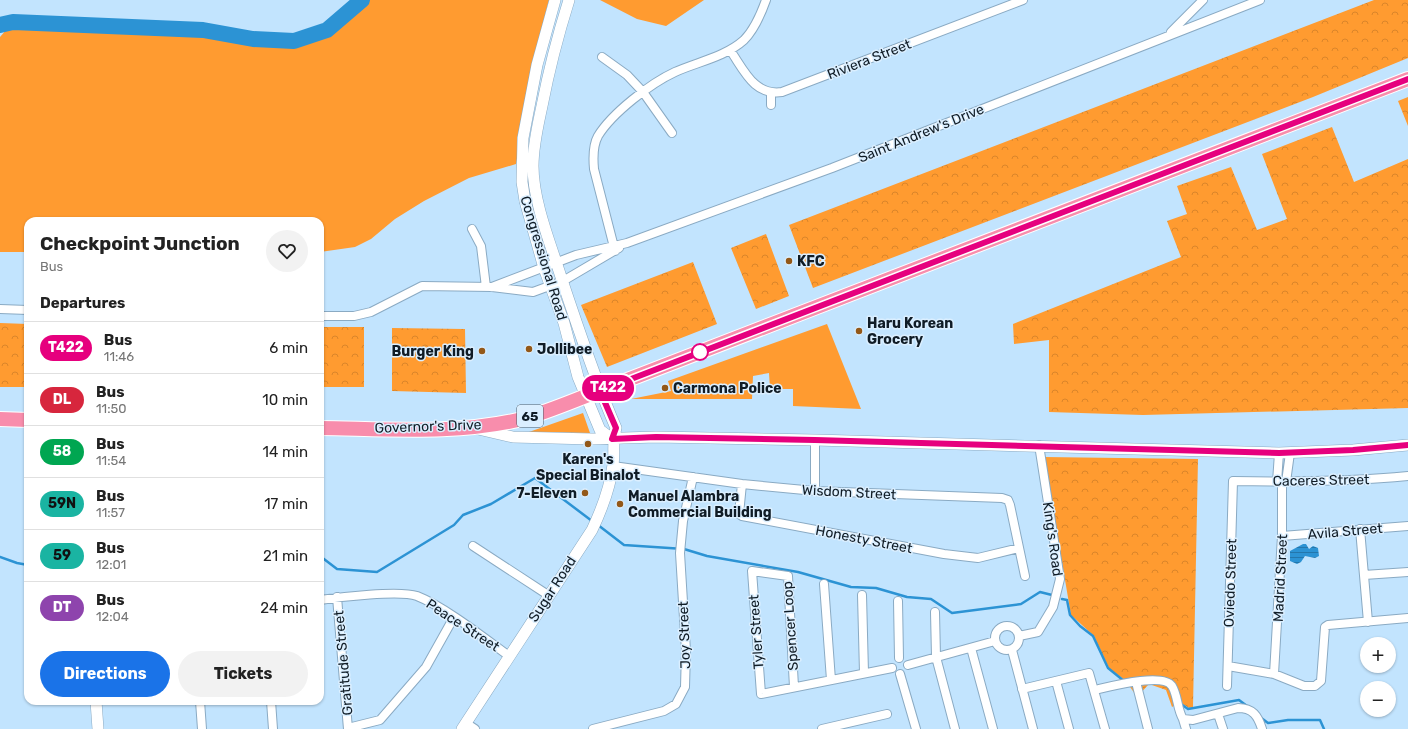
<!DOCTYPE html>
<html lang="en">
<head>
<meta charset="utf-8">
<style>
  body { margin:0; font-family:Rubik,sans-serif; background:#f2f2f2; color:#222; height:100vh; display:flex; flex-direction:column; font-size:15px; white-space:nowrap }
  * { box-sizing:border-box; margin:0 }
  p { font-size:13px; color:#767676 }
  .icon { flex:none; width:22px; height:22px; fill:none; stroke:currentColor; stroke-width:2; stroke-linecap:round; stroke-linejoin:round }
  .map { position:relative; flex:1; overflow:hidden }
  .drawer { position:absolute; left:24px; top:217px; width:300px; height:488px; display:flex; flex-direction:column; background:#fff; border-radius:12px; box-shadow:0 1px 3px #0004 }
  .drawer>* { flex:none }
  .badge { padding:0 8px; border-radius:13px; font-size:14px; line-height:26px }
  .controls { position:absolute; left:1360px; top:637px; display:grid; gap:8px }
  .controls a { display:grid; place-items:center; width:36px; height:36px; border-radius:50%; background:#fff; box-shadow:0 1px 3px #0004; font-size:20px }
  .map>.badge { position:absolute; translate:-50% -50%; box-shadow:0 0 0 2px #fff }
  h2 { padding:0 16px; font-size:15px; line-height:36px }
  .round { display:grid; place-items:center; flex:none; width:42px; height:42px; border-radius:21px; background:#f2f2f2 }
  .headline { display:flex; align-items:center; justify-content:space-between; height:68px; padding:0 16px }
  h1 { font-size:19px; font-weight:700; line-height:30px }
  .cta { display:flex; gap:8px; margin-top:auto; padding:8px 16px }
  .cta a { flex:1; height:46px; border-radius:24px; background:#1a73e8; color:#fff; font-size:16px; font-weight:700; line-height:46px; text-align:center }
  .cta a+a { background:#f2f2f2; color:#222 }
  ul { padding:0; list-style:none }
  li { display:flex; align-items:center; gap:12px; height:52px; padding:0 16px; border-top:1px solid #e0e0e0 }
  li div { flex:1 }
  li b { display:block; font-size:15px }
  li em { font-style:normal }
  li .badge { min-width:44px; font-weight:700; text-align:center }
  .map>svg:first-child { display:block }
  .grass { fill:#ff9b30 }
  .forest { fill:url(#forest-crowns) }
  .water { fill:url(#water-rules) }
  .lines { fill:none; stroke-linecap:round; stroke-linejoin:round }
  .stream { stroke:#2c93d4; stroke-width:2.5 }
  .river { stroke:#2c93d4; stroke-width:16 }
  .street-casing { stroke:#8aaac3; stroke-width:10 }
  .secondary-casing { stroke:#8aaac3; stroke-width:12 }
  .highway-casing { stroke:#fff; stroke-width:16 }
  .street { stroke:#fff; stroke-width:8 }
  .secondary { stroke:#fff; stroke-width:11 }
  .highway { stroke:#f88dac; stroke-width:14 }
  .line-casing { stroke:#fff; stroke-width:9 }
  .line { stroke:#e6007e; stroke-width:6 }
  .poi-dot { fill:#935818; stroke:#dbefff; stroke-width:1.5 }
  .stop-dot { fill:#fff; stroke:#e6007e; stroke-width:2 }
  .labels { text-anchor:middle; stroke-width:3; stroke-linejoin:round; paint-order:stroke }
  .shield { fill:#dbefff; stroke:#4d5b67; stroke-width:1 }
  .shield-label { font-size:13px; font-weight:bold; fill:#101c26 }
  .street-label { font-size:14px; fill:#101c26; stroke:#dbefff }
  .poi-label { font-size:14px; font-weight:bold; fill:#101c26; stroke:#dbefff; text-anchor:start }
</style>
</head>
<body>
<div class="map">
<svg width="1408" height="729" viewBox="0 0 1408 729">
  <defs>
    <pattern id="forest-crowns" width="20" height="18" patternUnits="userSpaceOnUse"><rect width="20" height="18" fill="#ff9b30"/><path d="M2 6a3 3 0 1 1 6 0M12 15a3 3 0 1 1 6 0" fill="none" stroke="#da852a"/></pattern>
    <pattern id="water-rules" width="6" height="5" patternUnits="userSpaceOnUse"><rect width="6" height="5" fill="#2c93d4"/><path d="M0 2.5h6" fill="none" stroke="#2477ac"/></pattern>
  </defs>
  <rect width="100%" height="100%" fill="#c2e4fe"/>
  <path class="grass" d="M 362,0 L 549,0 L 539,38 L 516,164 L 469,178 L 424,201 L 395,219 L 371,239 L 355,247 L 320,252 L 320,221 L 28,221 L 28,252 L 0,252 L 0,37 L 13,22 L 203,30 L 253,39 L 294,41 L 327,30 Z
    M 600,0 L 704,0 L 666,26 L 637,19 Z
    M 827,324 L 861,409 L 793,406 L 793,389 L 770,389 L 769,373 L 753,376 L 752,399 L 631,399 L 671,391 L 668,381 Z
    M 583,413 L 590,433 L 529,432 Z"/>
  <path class="forest" d="M 1374,0 L 1408,0 L 1408,58 L 1313,97 L 813,288 L 789,225 Z
    M 1408,97 L 1408,126 L 1398,101 Z
    M 1332,127 L 1354,182 L 1408,159 L 1408,408 L 1143,415 L 1049,412 L 1049,340 L 1014,344 L 1013,324 L 1181,257 L 1167,221 L 1187,214 L 1177,186 L 1231,167 L 1257,230 L 1287,219 L 1262,154 Z
    M 766,234 L 789,296 L 756,309 L 731,248 Z
    M 693,262 L 717,324 L 607,367 L 581,305 Z
    M 0,323 L 28,324 L 28,387 L 0,387 Z
    M 320,327 L 364,327 L 364,387 L 320,387 Z
    M 392,328 L 465,329 L 466,393 L 392,391 Z
    M 1044,457 L 1198,459 L 1193,707 L 1189,708 L 1180,702 L 1172,707 L 1166,690 L 1149,684 L 1137,697 L 1126,681 L 1109,668 L 1094,636 L 1071,615 Z"/>
  <path class="water" d="M 1303,544 L 1306,544 L 1309,549 L 1313,546 L 1318,548 L 1319,556 L 1315,558 L 1305,556 L 1301,562 L 1297,564 L 1290,561 L 1290,551 Z"/>
  <g class="lines">
    <path class="stream" d="M 598,525 L 624,545 L 684,549 L 707,556 L 798,572 L 851,587 L 876,588 L 907,597 L 931,599 L 952,613 L 1021,604 L 1040,592 L 1052,595
      M 320,556 L 337,569 L 377,572 L 454,525 L 463,515 L 491,504 L 535,478 L 592,521
      M 0,557 L 17,563 L 28,565
      M 1062,599 L 1067,600 L 1070,615 L 1080,626 L 1093,636 L 1108,668 L 1124,681
      M 1181,704 L 1188,709 L 1239,700 L 1247,706
      M 1260,717 L 1268,723 L 1288,720 L 1320,720 L 1324,729"/>
    <path class="river" d="M 0,25 L 13,22 L 203,30 L 253,39 L 294,41 L 327,30 L 362,0"/>
    <g class="street-casing">
      <path id="street" d="M 1171,32 L 1203,0
        M 730,50 C 744,70 754,96 782,92 L 1023,0
        M 602,57 L 627,75 L 643,92 L 672,133
        M 771,105 L 771,93
        M 472,229 L 481,246 L 486,287
        M 615,251 L 594,169 C 593,158 593,145 598,136 C 612,113 651,83 675,72 C 697,62 725,57 744,40 C 754,30 761,14 766,0
        M 492,287 L 576,255 L 627,243 L 832,168 L 1260,0
        M 0,309 L 28,310
        M 320,316 L 354,316 L 371,312 L 422,286 L 492,287 L 533,292 L 563,281 L 619,248
        M 815,440 L 815,491
        M 613,466 L 742,484 L 815,491 L 1002,498 L 1008,500 L 1010,505 L 1025,576
        M 1277,482 L 1279,453
        M 1286,482 L 1290,453
        M 742,484 L 739,514 L 742,516 L 944,554 L 978,558 L 1019,548
        M 1360,529 L 1368,622
        M 1282,536 L 1408,526
        M 473,546 L 548,595
        M 1364,575 L 1408,572
        M 824,584 L 831,680
        M 862,595 L 864,673
        M 337,597 L 348,729
        M 320,600 C 341,597 399,590 417,596 C 445,607 484,638 509,656
        M 898,601 L 899,658
        M 935,612 L 936,657 L 955,729
        M995 638a12 12 0 1 1 24 0a12 12 0 1 1-24 0Z
        M 1019,636 L 1038,632 L 1053,607 L 1060,579 L 1039,445
        M 971,648 L 993,729
        M 1012,650 L 1033,729
        M 908,665 L 995,641
        M 1228,666 L 1274,674 L 1304,686 L 1315,686 L 1321,681 L 1325,627 L 1328,625 L 1408,618
        M 900,674 L 916,729
        M 1274,674 L 1282,536 L 1282,482
        M 1056,681 L 1069,729
        M 1136,682 L 1148,729
        M 1227,686 L 1233,481 C 1292,482 1350,482 1408,476
        M 794,687 L 788,576 L 752,571 L 761,694 L 892,668
        M 1022,689 L 1089,673 L 1105,729
        M 1094,690 C 1108,687 1163,672 1172,686 C 1178,696 1177,709 1183,719 L 1193,720 L 1238,708 C 1253,708 1258,716 1262,729
        M 200,701 L 202,729
        M 271,701 L 273,729
        M 1218,714 L 1223,729
        M 1183,719 L 1186,729
        M 466,723 L 475,729
        M 348,728 L 380,720 L 426,667 L 454,617
        M 593,729 L 664,711 L 676,704 L 685,687 L 686,651 L 680,553 L 683,521 L 693,477
        M 822,729 L 887,714"/>
    </g>
    <g class="secondary-casing">
      <path id="secondary" d="M 555,0 L 537,65 L 523,138 L 522,182 L 525,201 L 544,268 L 564,323 L 578,377 L 600,430 L 612,439
        M 478,429 L 513,437 L 592,439 L 656,437 L 815,440 L 1279,453 L 1353,450 L 1408,445
        M 96,701 L 98,729
        M 462,729 L 592,530 C 602,509 610,488 613,465 C 615,452 612,441 616,428 C 595,380 579,330 562,280 C 551,245 533,202 533,166 C 533,145 538,125 542,106 C 549,70 558,35 569,0"/>
    </g>
    <g class="highway-casing">
      <path id="highway" d="M 0,419 L 28,420
        M 320,428 C 388,429 460,435 526,418 C 546,412 566,404 586,396 L 1408,79"/>
    </g>
    <use href="#street" class="street"/>
    <use href="#secondary" class="secondary"/>
    <use href="#highway" class="highway"/>
  </g>
  <g class="lines">
    <g class="line-casing">
      <path id="line" d="M 1408,79 L 600,391 L 616,428 L 612,439 L 656,437 L 815,440 L 1279,453 L 1353,450 L 1408,445"/>
    </g>
    <use href="#line" class="line"/>
  </g>
  <g class="poi-dot">
    <circle cx="789" cy="261" r="4"/>
    <circle cx="859" cy="331" r="4"/>
    <circle cx="529" cy="349" r="4"/>
    <circle cx="482" cy="351" r="4"/>
    <circle cx="665" cy="388" r="4"/>
    <circle cx="588" cy="444" r="4"/>
    <circle cx="585" cy="493" r="4"/>
    <circle cx="620" cy="504" r="4"/>
  </g>
  <circle class="stop-dot" cx="700" cy="352" r="8"/>
  <g class="labels">
    <rect class="shield" x="517" y="405" width="26" height="22" rx="3"/>
    <g class="shield-label">
      <text x="530" y="421">65</text>
    </g>
    <g class="street-label">
      <text transform="translate(869 59) rotate(-21)" y="5">Riviera Street</text>
      <text transform="translate(921 133) rotate(-22)" y="5">Saint Andrew's Drive</text>
      <text transform="translate(544 258) rotate(73)" y="5">Congressional Road</text>
      <text transform="translate(428 426) rotate(-2)" y="5">Governor's Drive</text>
      <text transform="translate(1321 480) rotate(-1)" y="5">Caceres Street</text>
      <text transform="translate(849 492) rotate(3)" y="5">Wisdom Street</text>
      <text transform="translate(1345 531) rotate(-5)" y="5">Avila Street</text>
      <text transform="translate(864 539) rotate(11)" y="5">Honesty Street</text>
      <text transform="translate(1053 539) rotate(82)" y="5">King's Road</text>
      <text transform="translate(1280 578) rotate(-87)" y="5">Madrid Street</text>
      <text transform="translate(1230 583) rotate(-88)" y="5">Oviedo Street</text>
      <text transform="translate(552 589) rotate(-57)" y="5">Sugar Road</text>
      <text transform="translate(463 625) rotate(33)" y="5">Peace Street</text>
      <text transform="translate(790 626) rotate(-94)" y="5">Spencer Loop</text>
      <text transform="translate(756 632) rotate(-94)" y="5">Tyler Street</text>
      <text transform="translate(684 635) rotate(-92)" y="5">Joy Street</text>
      <text transform="translate(343 663) rotate(-95)" y="5">Gratitude Street</text>
    </g>
    <g class="poi-label">
      <text x="797" y="266">KFC</text>
      <text x="867" y="328">Haru Korean<tspan x="867" dy="16">Grocery</tspan></text>
      <text x="537" y="354">Jollibee</text>
      <text x="474" y="356" text-anchor="end">Burger King</text>
      <text x="673" y="393">Carmona Police</text>
      <text x="588" y="464" text-anchor="middle">Karen's<tspan x="588" dy="16">Special Binalot</tspan></text>
      <text x="577" y="498" text-anchor="end">7-Eleven</text>
      <text x="628" y="501">Manuel Alambra<tspan x="628" dy="16">Commercial Building</tspan></text>
    </g>
  </g>
</svg>
<div class="controls">
<a>+</a>
<a>−</a>
</div>
<b class="badge" style="left:608px;top:388px;background:#e6007e;color:#fff">T422</b>
<section class="drawer">
<div class="headline"><div><h1>Checkpoint Junction</h1><p>Bus</p></div><a class="round"><svg class="icon" aria-label="heart" viewBox="0 0 24 24"><path d="M12 20l-8-8c-3-5 5-10 8-4 3-6 11-1 8 4z"/></svg></a></div>
<h2>Departures</h2>
<ul>
<li><span class="badge" style="background:#e6007e;color:#fff">T422</span><div><b>Bus</b><p>11:46</p></div><em>6 min</em></li>
<li><span class="badge" style="background:#d7263d;color:#fff">DL</span><div><b>Bus</b><p>11:50</p></div><em>10 min</em></li>
<li><span class="badge" style="background:#00a651;color:#fff">58</span><div><b>Bus</b><p>11:54</p></div><em>14 min</em></li>
<li><span class="badge" style="background:#1ab4a2;color:#111">59N</span><div><b>Bus</b><p>11:57</p></div><em>17 min</em></li>
<li><span class="badge" style="background:#1ab4a2;color:#111">59</span><div><b>Bus</b><p>12:01</p></div><em>21 min</em></li>
<li><span class="badge" style="background:#8e44ad;color:#fff">DT</span><div><b>Bus</b><p>12:04</p></div><em>24 min</em></li>
</ul>
<div class="cta"><a>Directions</a><a>Tickets</a></div>
</section>
</div>
</body>
</html>
